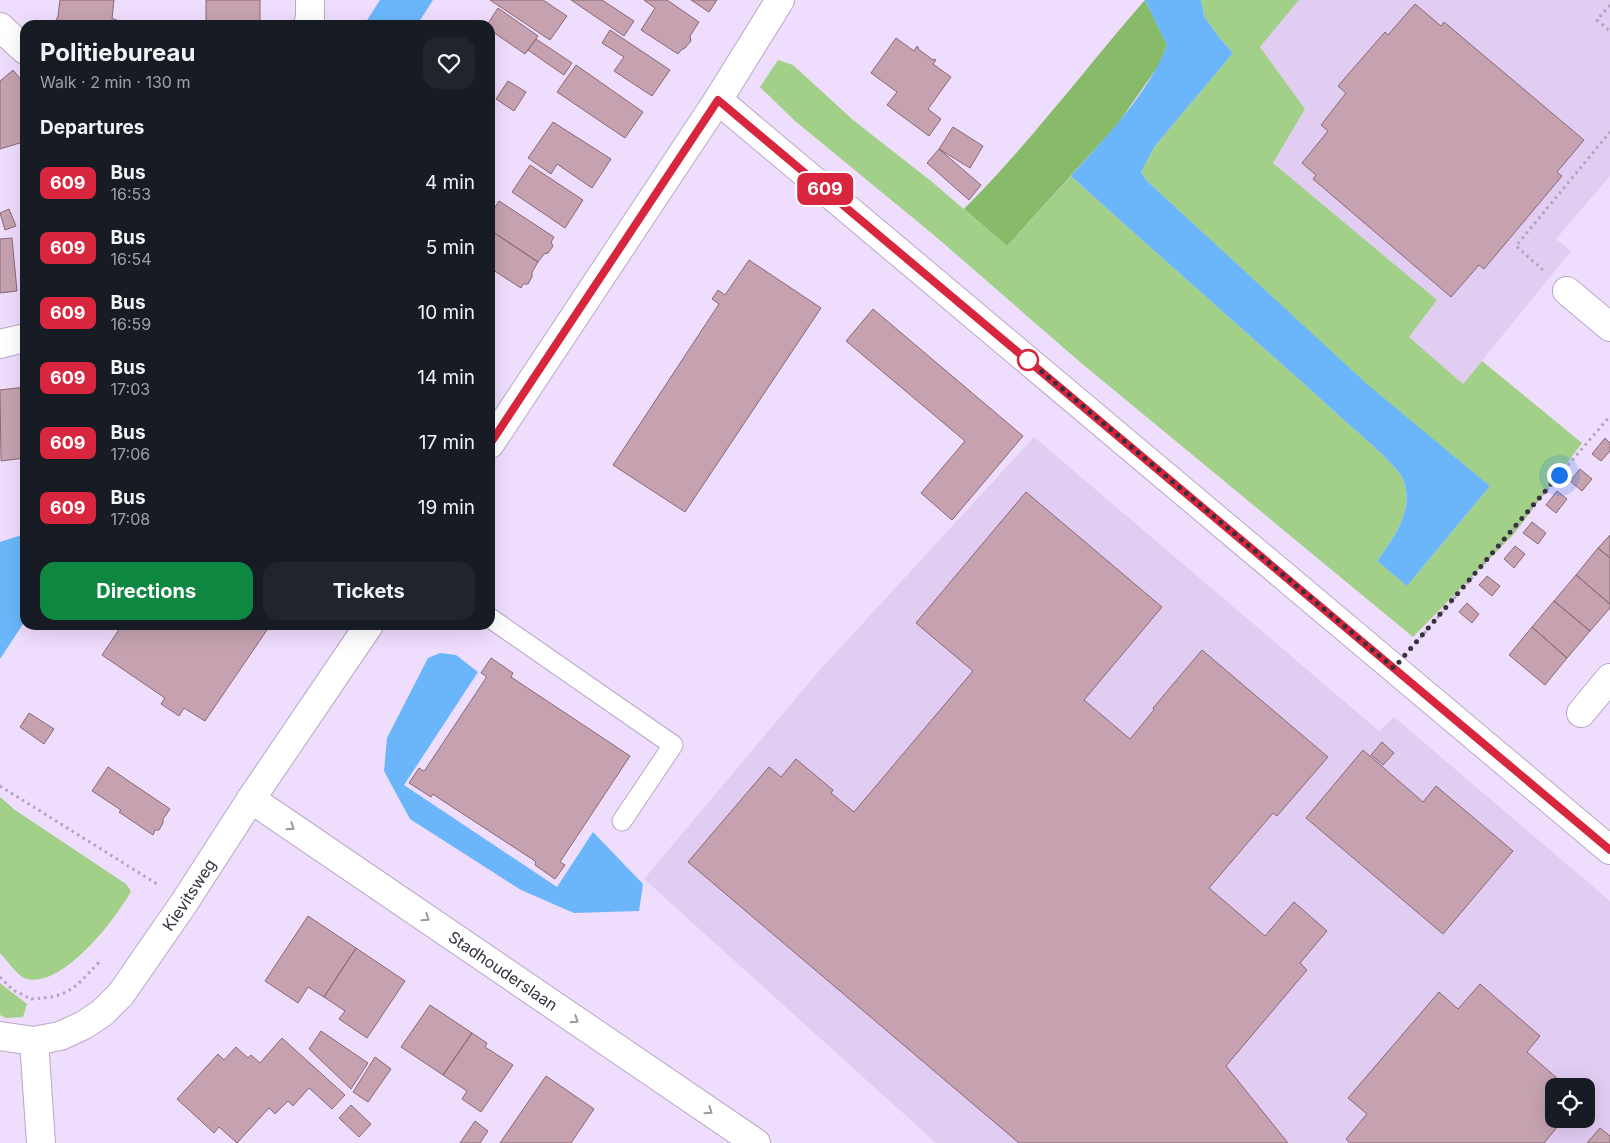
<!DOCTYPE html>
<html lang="en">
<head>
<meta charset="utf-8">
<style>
  body { margin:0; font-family:Inter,sans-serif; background:#20242c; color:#f1f3f6; height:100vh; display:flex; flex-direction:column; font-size:19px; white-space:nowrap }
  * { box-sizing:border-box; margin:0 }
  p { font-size:16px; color:#9ea1a6 }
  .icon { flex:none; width:28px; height:28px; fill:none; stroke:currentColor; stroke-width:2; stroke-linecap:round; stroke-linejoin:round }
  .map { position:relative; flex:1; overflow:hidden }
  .drawer { position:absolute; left:20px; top:20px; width:475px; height:610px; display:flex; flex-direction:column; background:#171b24; border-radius:15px; box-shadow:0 5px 20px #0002 }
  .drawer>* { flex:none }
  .badge { padding:0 10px; border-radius:8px; font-size:18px; line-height:32px }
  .tools { position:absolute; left:1545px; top:1078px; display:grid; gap:10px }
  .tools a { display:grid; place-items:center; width:50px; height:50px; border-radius:10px; background:#171b24; box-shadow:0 5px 20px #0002; font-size:25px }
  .you { position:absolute; width:25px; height:25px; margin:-12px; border:4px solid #fff; border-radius:50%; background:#1a73e8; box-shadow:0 0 0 8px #1a73e833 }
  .map>.badge { position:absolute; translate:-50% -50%; box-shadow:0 0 0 2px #fff }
  h2 { padding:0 20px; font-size:19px; line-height:45px }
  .round { display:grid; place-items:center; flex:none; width:52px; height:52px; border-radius:15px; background:#20242c }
  .head { display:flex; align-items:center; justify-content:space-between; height:85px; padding:0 20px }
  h1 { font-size:24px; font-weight:700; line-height:38px }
  .button { display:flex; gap:10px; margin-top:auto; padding:10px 20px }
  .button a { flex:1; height:58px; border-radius:15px; background:#0e8741; color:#fff; font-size:20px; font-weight:700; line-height:58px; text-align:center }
  .button a+a { background:#20242c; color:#f1f3f6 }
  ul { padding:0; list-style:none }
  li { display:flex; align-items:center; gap:15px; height:65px; padding:0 20px }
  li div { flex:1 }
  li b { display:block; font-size:19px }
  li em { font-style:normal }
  li .badge { min-width:55px; font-weight:700; text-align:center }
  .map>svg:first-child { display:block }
  .built { fill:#e2cdf2; fill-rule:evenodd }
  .green { fill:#a2d088 }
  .forest { fill:#88bb69 }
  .water { fill:#6bb6fa }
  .building { fill:#c6a2b0; stroke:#896874 }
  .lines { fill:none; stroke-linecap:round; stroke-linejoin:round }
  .service-casing { stroke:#b8a8c6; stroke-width:21 }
  .minor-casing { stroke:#b8a8c6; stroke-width:30 }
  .tertiary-casing { stroke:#b8a8c6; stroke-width:30 }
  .path { stroke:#b1a3bc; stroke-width:3; stroke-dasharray:2.5 4; stroke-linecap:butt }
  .service { stroke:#fff; stroke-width:19 }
  .minor { stroke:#fff; stroke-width:28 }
  .tertiary { stroke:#fff; stroke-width:28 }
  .oneway { stroke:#9b989e }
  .line-casing { stroke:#fff; stroke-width:11 }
  .line { stroke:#d7263d; stroke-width:8 }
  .walk { stroke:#37313d; stroke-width:5; stroke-dasharray:0 9 }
  .stop-dot { fill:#fff; stroke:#d7263d; stroke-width:2.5 }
  .labels { text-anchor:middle; stroke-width:5; stroke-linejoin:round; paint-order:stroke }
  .street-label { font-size:16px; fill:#37313d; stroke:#f6effc }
</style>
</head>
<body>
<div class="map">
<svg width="1610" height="1143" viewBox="0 0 1610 1143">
  <rect width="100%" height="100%" fill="#efddfd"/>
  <path class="built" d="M 1299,0 L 1610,0 L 1610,176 L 1556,239 L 1571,251 L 1463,384 L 1409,337 L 1437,300 L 1273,163 L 1305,109 L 1260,47 Z
    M 1034,437 L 1379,731 L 1394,717 L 1610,901 L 1610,1143 L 936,1143 L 644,879 L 818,672 ZM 1554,1086 L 1586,1086 L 1586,1119 L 1554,1119 Z"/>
  <path class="green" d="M 1201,0 L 1299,0 L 1260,47 L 1305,109 L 1273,163 L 1437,300 L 1409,337 L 1463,384 L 1482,361 L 1582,443 L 1514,534 L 1413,637 L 1080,362 L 935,236 L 795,121 L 760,87 L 778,60 L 793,65 L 853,120 L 931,181 L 1007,246 L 1071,176 C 1159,256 1248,333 1336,413 C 1350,426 1397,464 1403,479 C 1415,509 1394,538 1377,561 L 1407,586 L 1490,486 L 1368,386 L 1146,180 L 1141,172 L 1155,146 L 1233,53 L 1218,36 L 1204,16 Z
    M 0,797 L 15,810 L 126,884 L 131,891 C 117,918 60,992 24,978 C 17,975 6,959 0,953 Z
    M 0,983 L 27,1004 L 23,1017 L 6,1018 L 0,1015 Z"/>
  <path class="forest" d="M 1145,0 L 1167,45 L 1159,65 L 1117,125 L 1007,246 L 964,209 C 1029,144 1084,70 1145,0 Z"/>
  <path class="water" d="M 380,0 L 433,0 L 417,25 L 364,25 Z
    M 1145,0 L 1201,0 L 1204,16 L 1218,36 L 1233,53 L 1155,146 L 1141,172 L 1146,180 L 1368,385 L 1490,486 L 1407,586 L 1377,561 C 1394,538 1415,509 1403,479 C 1397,464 1350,426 1336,413 C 1248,333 1159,256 1071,176 C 1105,138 1149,93 1167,45 Z
    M 25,531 L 25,621 L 0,659 L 0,542 L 22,535 Z
    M 440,653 L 456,655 L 478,672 L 404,785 L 557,887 L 593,832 L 643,884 L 639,911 L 574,913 L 521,890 L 410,819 L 384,771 L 387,738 L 428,658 Z"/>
  <path class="building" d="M 60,0 L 114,0 L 112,18 L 126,25 L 54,25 L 58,16 Z
    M 206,0 L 260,0 L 260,25 L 206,25 Z
    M 490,0 L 543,0 L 567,16 L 550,40 Z
    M 571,0 L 602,0 L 634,21 L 624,36 Z
    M 644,0 L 667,0 L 699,22 L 690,36 L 691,41 L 685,48 L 681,50 L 678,54 L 641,30 L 655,8 Z
    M 691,0 L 717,0 L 709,12 Z
    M 1415,4 L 1441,26 L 1444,22 L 1584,140 L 1557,172 L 1562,176 L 1484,269 L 1479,265 L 1451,297 L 1313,179 L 1316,175 L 1302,163 L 1328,131 L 1321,125 L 1346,93 L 1338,86 L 1385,32 L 1388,35 Z
    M 498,8 L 538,36 L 525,54 L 490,30 L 490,25 L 487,25 Z
    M 610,30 L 670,70 L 652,96 L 614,71 L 624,57 L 602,43 Z
    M 896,38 L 914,51 L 917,46 L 919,48 L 918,49 L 933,60 L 934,59 L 936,60 L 933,64 L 951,77 L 928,109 L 941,119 L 929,136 L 887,105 L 897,92 L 871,73 Z
    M 536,39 L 572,63 L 564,75 L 528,50 Z
    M 576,65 L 643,112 L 625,138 L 557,92 Z
    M 13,70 L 25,85 L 25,130 L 21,134 L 23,142 L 0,149 L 0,81 Z
    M 508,81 L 526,92 L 514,111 L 496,99 Z
    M 553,122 L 611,159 L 592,188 L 557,164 L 551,174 L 528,158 Z
    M 953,127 L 983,146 L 970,168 L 939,149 Z
    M 939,149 L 981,185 L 969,200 L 927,163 Z
    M 530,165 L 583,200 L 565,228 L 512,192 Z
    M 499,201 L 554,237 L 551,242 L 553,246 L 548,253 L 544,254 L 538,262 L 490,230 L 490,212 L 491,213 Z
    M 9,209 L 16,226 L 5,230 L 0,213 Z
    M 490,230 L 538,262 L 532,272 L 532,277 L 528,284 L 523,284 L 521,288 L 490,268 L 490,259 L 495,251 L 490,248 Z
    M 12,238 L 17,291 L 0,293 L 0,239 Z
    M 749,260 L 821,308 L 685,512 L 613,465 L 719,304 L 712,299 L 718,290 L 725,295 Z
    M 873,309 L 1023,436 L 952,520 L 921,493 L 965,441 L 846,341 Z
    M 25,387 L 25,458 L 1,461 L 0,390 Z
    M 1605,438 L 1610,443 L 1610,451 L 1601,461 L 1592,454 Z
    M 1580,469 L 1592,479 L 1582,491 L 1570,481 Z
    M 1557,491 L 1567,499 L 1556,513 L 1546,505 Z
    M 1026,492 L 1162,607 L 1084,700 L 1130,739 L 1154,710 L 1153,708 L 1202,650 L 1328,757 L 1277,816 L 1273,813 L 1209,888 L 1265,936 L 1294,902 L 1327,931 L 1300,963 L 1307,970 L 1226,1066 L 1288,1143 L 1019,1143 L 688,862 L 769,767 L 781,777 L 796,759 L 833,790 L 831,793 L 854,812 L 973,671 L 916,623 Z
    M 1532,522 L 1546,533 L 1538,544 L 1523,533 Z
    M 1610,535 L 1610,558 L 1598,548 Z
    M 1515,546 L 1525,554 L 1514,568 L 1504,559 Z
    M 1598,548 L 1610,558 L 1610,604 L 1576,575 Z
    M 1576,575 L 1610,604 L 1610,608 L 1590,631 L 1554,601 Z
    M 1487,576 L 1500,586 L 1492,596 L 1479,585 Z
    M 1554,601 L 1590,631 L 1567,658 L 1532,627 Z
    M 1467,603 L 1479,614 L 1472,623 L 1459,612 Z
    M 122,625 L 266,625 L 269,627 L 205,721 L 184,708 L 179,716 L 161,704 L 165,698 L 102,655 Z
    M 1532,627 L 1567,658 L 1545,685 L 1509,655 Z
    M 491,658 L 513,673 L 511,677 L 630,756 L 560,862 L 565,865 L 555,879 L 535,865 L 536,862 L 535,861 L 483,827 L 434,795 L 433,794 L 431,797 L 409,783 L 419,768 L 423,771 L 425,770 L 486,678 L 486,676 L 481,673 Z
    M 29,713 L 54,729 L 44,744 L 20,727 Z
    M 1382,742 L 1394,753 L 1383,765 L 1371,755 Z
    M 1363,750 L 1423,802 L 1436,786 L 1513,851 L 1443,934 L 1306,818 Z
    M 108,767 L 170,809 L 163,819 L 163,823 L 159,830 L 155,830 L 153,835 L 119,812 L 121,810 L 92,791 Z
    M 308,916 L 356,948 L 324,997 L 308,987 L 298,1003 L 265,981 Z
    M 356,948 L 405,981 L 367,1038 L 339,1019 L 345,1011 L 324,997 Z
    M 1480,984 L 1540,1036 L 1527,1052 L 1566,1086 L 1554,1086 L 1554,1119 L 1564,1119 L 1544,1143 L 1350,1143 L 1346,1139 L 1367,1114 L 1348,1098 L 1439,992 L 1458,1009 Z
    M 430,1005 L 472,1033 L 443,1075 L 401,1047 Z
    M 321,1031 L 368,1063 L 351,1089 L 309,1049 Z
    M 472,1033 L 487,1043 L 485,1047 L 513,1065 L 481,1112 L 462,1099 L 467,1091 L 443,1075 Z
    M 282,1038 L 345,1095 L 332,1109 L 309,1088 L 293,1106 L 288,1101 L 275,1114 L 269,1108 L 237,1143 L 219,1127 L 214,1133 L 177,1099 L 218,1054 L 224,1060 L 236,1047 L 248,1058 L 251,1055 L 260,1063 Z
    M 375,1057 L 391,1069 L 368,1102 L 353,1092 Z
    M 546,1076 L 594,1109 L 571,1143 L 500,1143 Z
    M 351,1105 L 371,1124 L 359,1137 L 339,1118 Z
    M 475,1121 L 488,1131 L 480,1143 L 460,1143 Z
    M 1600,1128 L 1610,1136 L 1610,1143 L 1587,1143 Z"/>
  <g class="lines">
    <g class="service-casing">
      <path id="service" d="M 490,618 L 673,745 L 622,821"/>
    </g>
    <g class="minor-casing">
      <g id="minor">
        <path d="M 308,25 L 310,17 L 310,0"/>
        <path d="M 0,27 L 25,50"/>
        <path d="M 718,100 L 1610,850"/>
        <path d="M 1567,291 L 1610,327"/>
        <path d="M 0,344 L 25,338"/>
        <path d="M 1581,713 L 1610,678"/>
        <path id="s1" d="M 251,799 L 756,1143"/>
        <path d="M 34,1041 L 41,1143"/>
      </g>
    </g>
    <g class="tertiary-casing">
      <g id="tertiary">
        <path d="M 490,444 L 718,100 L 780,0"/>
        <path id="s2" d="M 0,1036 L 34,1041 L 60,1036 L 84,1025 L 102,1013 L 121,994 L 184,903 L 251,799 L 369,625"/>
      </g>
    </g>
    <path class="path" d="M 1610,5 L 1597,20 L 1610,31
      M 1543,270 L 1516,246 L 1610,132
      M 1416,643 L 1610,416
      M 0,786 L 157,884
      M 0,977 L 13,990 L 31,999
      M 31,999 C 69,997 74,989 99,962"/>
    <use href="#service" class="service"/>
    <use href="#minor" class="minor"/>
    <use href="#tertiary" class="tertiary"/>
  </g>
  <defs><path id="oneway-chevron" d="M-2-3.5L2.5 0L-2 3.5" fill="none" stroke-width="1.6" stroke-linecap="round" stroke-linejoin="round" transform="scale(1.25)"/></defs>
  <g class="oneway">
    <use href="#oneway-chevron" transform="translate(291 827) rotate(34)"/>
    <use href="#oneway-chevron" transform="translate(426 918) rotate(34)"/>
    <use href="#oneway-chevron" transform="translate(575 1020) rotate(34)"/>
    <use href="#oneway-chevron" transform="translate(709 1111) rotate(34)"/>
  </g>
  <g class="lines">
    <g class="line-casing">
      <path id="line" d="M 490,444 L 718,100 L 1610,850"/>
    </g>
    <use href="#line" class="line"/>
    <path class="walk" d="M 1028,360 L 1394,668 L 1559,475"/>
  </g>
  <circle class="stop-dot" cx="1028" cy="360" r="10"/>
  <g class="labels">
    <g class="street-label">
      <text dy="6" stroke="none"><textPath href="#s2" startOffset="256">Kievitsweg</textPath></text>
      <text dy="6" stroke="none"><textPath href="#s1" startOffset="305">Stadhouderslaan</textPath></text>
    </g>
  </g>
</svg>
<div class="tools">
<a><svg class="icon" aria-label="locate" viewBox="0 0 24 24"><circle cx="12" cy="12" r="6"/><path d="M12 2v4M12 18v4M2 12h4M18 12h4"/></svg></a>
</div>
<div class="you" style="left:1559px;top:475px"></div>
<b class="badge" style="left:825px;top:189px;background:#d7263d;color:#fff">609</b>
<section class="drawer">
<div class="head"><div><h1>Politiebureau</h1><p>Walk · 2 min · 130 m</p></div><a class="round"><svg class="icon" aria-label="heart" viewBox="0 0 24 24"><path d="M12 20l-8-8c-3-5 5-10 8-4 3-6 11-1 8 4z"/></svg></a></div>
<h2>Departures</h2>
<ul>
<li><span class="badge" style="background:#d7263d;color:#fff">609</span><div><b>Bus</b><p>16:53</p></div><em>4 min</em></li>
<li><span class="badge" style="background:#d7263d;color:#fff">609</span><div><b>Bus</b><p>16:54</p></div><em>5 min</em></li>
<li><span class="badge" style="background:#d7263d;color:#fff">609</span><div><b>Bus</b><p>16:59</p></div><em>10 min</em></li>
<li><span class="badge" style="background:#d7263d;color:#fff">609</span><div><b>Bus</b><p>17:03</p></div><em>14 min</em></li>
<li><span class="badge" style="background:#d7263d;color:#fff">609</span><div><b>Bus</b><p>17:06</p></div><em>17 min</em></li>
<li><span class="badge" style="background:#d7263d;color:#fff">609</span><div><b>Bus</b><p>17:08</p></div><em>19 min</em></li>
</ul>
<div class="button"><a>Directions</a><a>Tickets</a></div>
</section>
</div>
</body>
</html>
